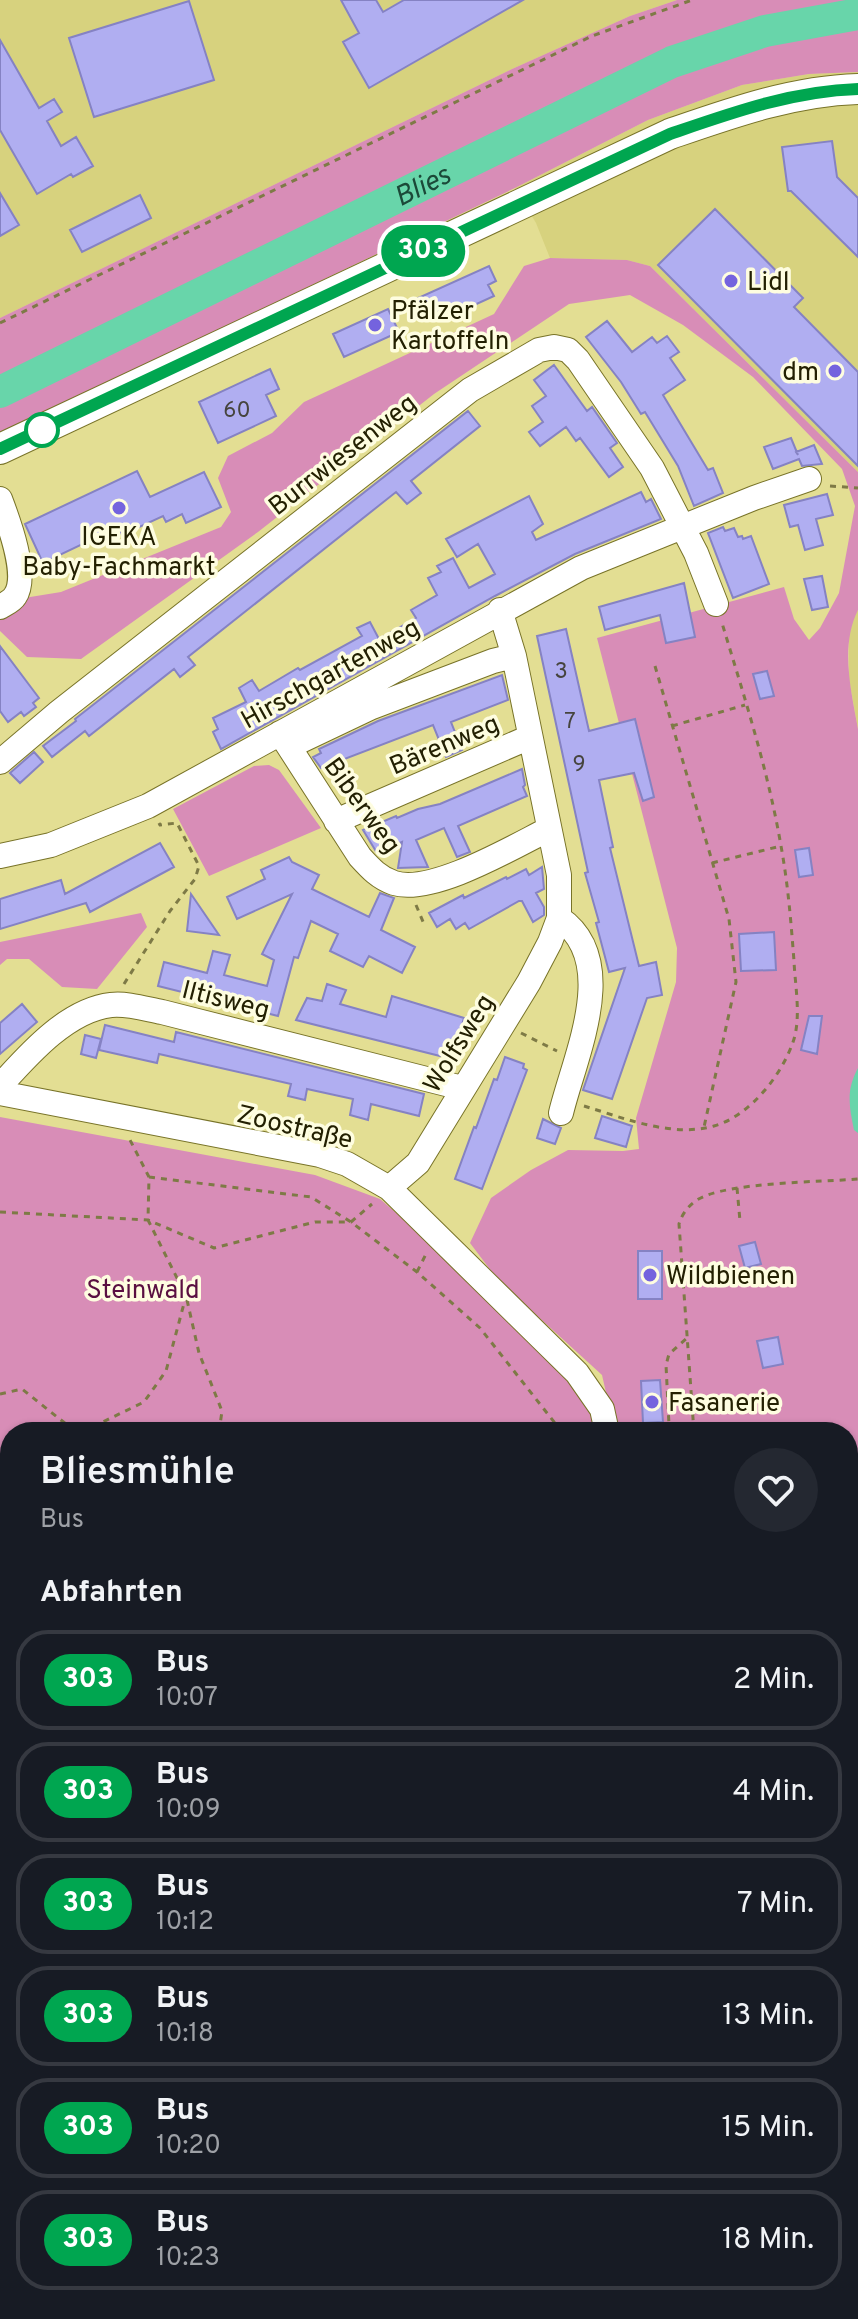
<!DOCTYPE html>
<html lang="de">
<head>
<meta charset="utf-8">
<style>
  body { margin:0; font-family:Overpass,sans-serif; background:#242831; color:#f1f3f6; height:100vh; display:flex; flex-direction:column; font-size:30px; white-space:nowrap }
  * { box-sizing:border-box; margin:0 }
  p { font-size:26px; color:#9ea1a6 }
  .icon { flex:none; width:44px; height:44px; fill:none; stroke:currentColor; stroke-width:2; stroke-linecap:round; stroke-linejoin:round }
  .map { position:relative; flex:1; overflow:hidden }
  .sheet { position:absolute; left:0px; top:1422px; width:858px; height:898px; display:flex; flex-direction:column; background:#171b24; border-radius:32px 32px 0 0; box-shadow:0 2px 6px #0004 }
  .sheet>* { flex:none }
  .badge { padding:0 16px; border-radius:26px; font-size:28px; line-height:52px }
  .map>.badge { position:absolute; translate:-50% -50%; box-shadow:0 0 0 4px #fff }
  h2 { padding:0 40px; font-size:30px; line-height:72px }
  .round { display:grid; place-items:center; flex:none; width:84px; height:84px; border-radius:42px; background:#242831 }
  .headline { display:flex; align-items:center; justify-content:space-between; height:136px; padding:0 40px }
  h1 { font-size:38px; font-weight:600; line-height:60px }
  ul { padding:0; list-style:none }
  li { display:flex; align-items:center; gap:24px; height:100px; margin:0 16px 12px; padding:0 24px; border:4px solid #363941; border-radius:32px }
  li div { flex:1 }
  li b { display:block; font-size:30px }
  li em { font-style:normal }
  li .badge { min-width:88px; font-weight:700; text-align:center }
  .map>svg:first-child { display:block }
  .built { fill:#d7d27e }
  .green { fill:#d88db7 }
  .water { fill:#68d5aa }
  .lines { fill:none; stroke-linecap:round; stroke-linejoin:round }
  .river { stroke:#68d5aa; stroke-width:32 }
  .building { fill:#b0aef1; stroke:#8582c3; stroke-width:2 }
  .minor-casing { stroke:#787328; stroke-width:26 }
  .major-casing { stroke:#787328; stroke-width:32 }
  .path { stroke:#7e7a46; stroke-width:3; stroke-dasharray:6 6; stroke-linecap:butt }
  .minor { stroke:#fff; stroke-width:24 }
  .major { stroke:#fff; stroke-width:30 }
  .line-casing { stroke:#fff; stroke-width:18 }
  .line { stroke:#00a650; stroke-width:12 }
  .poi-dot { fill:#7463de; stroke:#fefde0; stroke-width:3 }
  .stop-dot { fill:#fff; stroke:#00a650; stroke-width:4 }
  .labels { text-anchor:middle; stroke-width:7; stroke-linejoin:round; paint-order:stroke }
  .number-label { font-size:22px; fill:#46443e }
  .poi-label { font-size:26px; fill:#232002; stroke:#fefde0; text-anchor:start }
  .street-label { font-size:26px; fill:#232002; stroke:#fefde0 }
  .park-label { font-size:26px; fill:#5a0f41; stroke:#fefde0 }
  .water-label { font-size:28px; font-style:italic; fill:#1b4938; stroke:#fefde0 }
</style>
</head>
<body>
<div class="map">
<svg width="858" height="2319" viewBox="0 0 858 2319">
  <rect width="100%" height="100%" fill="#e3de93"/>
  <path class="built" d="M 0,0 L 677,0 L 630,16 L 512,69 L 0,318 Z
    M 858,72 L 858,472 L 650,266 L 627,260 L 550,258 L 536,223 L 515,188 L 648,120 L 742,85 L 809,74 Z
    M 858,610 L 858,729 L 849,679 L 849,626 Z
    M 10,1567 L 10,1964 L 0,1959 L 0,1570 Z"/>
  <path class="green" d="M 677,0 L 858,0 L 858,72 L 809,74 L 742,85 L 648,120 L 515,188 L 0,434 L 0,318 L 512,69 L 630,16 Z
    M 550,258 L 627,260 L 650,266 L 858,472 L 858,610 C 840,646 851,690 858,729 L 858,2118 L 851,2119 L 848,2115 L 848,1432 L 615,1432 L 602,1375 L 498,1280 L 470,1243 L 491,1198 L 531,1170 L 568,1150 L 623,1151 L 639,1149 L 636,1118 L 676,982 L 677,948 L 597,638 L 784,587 L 794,619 L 809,640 L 820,628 L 839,593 L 855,506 L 842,469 L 753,377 L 683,325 L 630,295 L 569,304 L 434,394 L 258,532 L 81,659 L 27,657 L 0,631 L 0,617 L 24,598 L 61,592 L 221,527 L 231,512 L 218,478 L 228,456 L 272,433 L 304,402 L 494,314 L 524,266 Z
    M 269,765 L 279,770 L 321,828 L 209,876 L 173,809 L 254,766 Z
    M 141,913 L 147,927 L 97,989 L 62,987 L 29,959 L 7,959 L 0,965 L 0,942 Z
    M 0,1117 L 315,1175 L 380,1199 L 422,1235 L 562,1372 L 590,1410 L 596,1432 L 10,1432 L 10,1567 L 0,1570 Z
    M 848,2244 L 855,2244 L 858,2252 L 858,2319 L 182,2319 L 183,2310 L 636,2310 L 637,2315 L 656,2316 L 682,2310 L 739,2312 L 743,2310 L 848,2310 Z"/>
  <path class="water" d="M 858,1068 L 858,1133 L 854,1130 C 849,1106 846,1090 858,1068 Z
    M 848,1851 L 858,1855 L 858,1917 L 848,1901 Z"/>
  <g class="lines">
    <path class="river" id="s1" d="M 0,392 L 672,62 L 765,31 L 858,14"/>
  </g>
  <path class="building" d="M 341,0 L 376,0 L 383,12 L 404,0 L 523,0 L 369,88 L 343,42 L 359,33 Z
    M 189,1 L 214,80 L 94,117 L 69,38 Z
    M 0,40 L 39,108 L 54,99 L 62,112 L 47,121 L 61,146 L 76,137 L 93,166 L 73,177 L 71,174 L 37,194 L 0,130 Z
    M 832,141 L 837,177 L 858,198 L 858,257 L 791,191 L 788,191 L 782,147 Z
    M 0,193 L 19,225 L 0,236 Z
    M 140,195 L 151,218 L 82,252 L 70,230 Z
    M 715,209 L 803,298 L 794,307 L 858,372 L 858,466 L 658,265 Z
    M 489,266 L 496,281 L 488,285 L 494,296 L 457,313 L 453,305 L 425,318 L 416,299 Z
    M 388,309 L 399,332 L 344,357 L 333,334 Z
    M 607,321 L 632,352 L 652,337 L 657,343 L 667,336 L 679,352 L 670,358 L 685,380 L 663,395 L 708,470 L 713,468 L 723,493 L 694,506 L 678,466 L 645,412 L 641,414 L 621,382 L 586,337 Z
    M 554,365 L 587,411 L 592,407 L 617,443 L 610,448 L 623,467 L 609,477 L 580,438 L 576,441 L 566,427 L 540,446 L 529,432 L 543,422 L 532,406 L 546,396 L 534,380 Z
    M 270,369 L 279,389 L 266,395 L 276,416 L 218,443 L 199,402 Z
    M 468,411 L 480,426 L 411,481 L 421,493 L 407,504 L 396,492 L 188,657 L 195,665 L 180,677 L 174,669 L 89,736 L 85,731 L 52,757 L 43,746 L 76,721 L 75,719 Z
    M 791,438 L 798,455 L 796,452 L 814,445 L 822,464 L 802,466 L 799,459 L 773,469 L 764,447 Z
    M 137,471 L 150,497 L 204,472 L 221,507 L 186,523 L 182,514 L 166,522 L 163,516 L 122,535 L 118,527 L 43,563 L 25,524 Z
    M 641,492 L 646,502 L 651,499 L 661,519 L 575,554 L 495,596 L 221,749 L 213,732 L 218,729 L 213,718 L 246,702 L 239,688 L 252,680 L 259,691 L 298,668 L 300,670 L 362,636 L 357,628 L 370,622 L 379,639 L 416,618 L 411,610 L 437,595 L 428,578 L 441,572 L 437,566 L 453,558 L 469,588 L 495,574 L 478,544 L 457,557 L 446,539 L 529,496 L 543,524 L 532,532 L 536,540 Z
    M 827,494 L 833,515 L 816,519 L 823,545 L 805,550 L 798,525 L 790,527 L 784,505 Z
    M 723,527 L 725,531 L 734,528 L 738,537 L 742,536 L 743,539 L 751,536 L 769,584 L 733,598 L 708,533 Z
    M 822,576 L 828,607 L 812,610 L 804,579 Z
    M 684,583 L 695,637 L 666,643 L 660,615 L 605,630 L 599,607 Z
    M 566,629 L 589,731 L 635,719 L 654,797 L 643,801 L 634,773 L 599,780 L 613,847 L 610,848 L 639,966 L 656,962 L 662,995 L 647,998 L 612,1099 L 583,1090 L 625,968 L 609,972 L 596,923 L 599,922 L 585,873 L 588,872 L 537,636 Z
    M 0,646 L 39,698 L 33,703 L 36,707 L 24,716 L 21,712 L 8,722 L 0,711 Z
    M 767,671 L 774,696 L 760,699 L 753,674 Z
    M 502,675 L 508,700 L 451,722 L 462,750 L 446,757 L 433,725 L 321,768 L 313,757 L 321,753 L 319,749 L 378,721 Z
    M 34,752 L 43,762 L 20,783 L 10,773 Z
    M 522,769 L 525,785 L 523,787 L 527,796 L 458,826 L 470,852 L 457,857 L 444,828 L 416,840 L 428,867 L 398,868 L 402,842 L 377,853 L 363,830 L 396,816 L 397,818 L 418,809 L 440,804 Z
    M 160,843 L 174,867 L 90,912 L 86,903 L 0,929 L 0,899 L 61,880 L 65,894 Z
    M 809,848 L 813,875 L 799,877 L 795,850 Z
    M 289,857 L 292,862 L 319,875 L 312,889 L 369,917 L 380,893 L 394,898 L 381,930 L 415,947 L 402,973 L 369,956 L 363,967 L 330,951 L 338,934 L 311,921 L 298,958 L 294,957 L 278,1016 L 158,986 L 164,962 L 207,973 L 213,951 L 230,955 L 224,975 L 267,986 L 274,960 L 262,954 L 292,894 L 237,919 L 227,897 L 265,879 L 261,870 Z
    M 542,867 L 544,889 L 536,893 L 544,907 L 544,915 L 533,922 L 522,901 L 519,901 L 469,929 L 465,923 L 456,929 L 450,919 L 437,927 L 429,913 L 463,895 L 464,898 L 506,877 L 507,879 L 526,869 L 529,875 Z
    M 191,894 L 219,935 L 187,931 Z
    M 774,932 L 776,970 L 741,971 L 739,934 Z
    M 327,984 L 346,990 L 340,1004 L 386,1017 L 392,996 L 464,1018 L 454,1052 L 442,1048 L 440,1056 L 296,1020 L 307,998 L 322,1001 Z
    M 22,1004 L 37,1022 L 0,1054 L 0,1023 Z
    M 809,1016 L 822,1016 L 817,1054 L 801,1050 Z
    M 105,1025 L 174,1042 L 176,1032 L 424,1094 L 419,1116 L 371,1104 L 368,1120 L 350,1115 L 353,1099 L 307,1089 L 305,1100 L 288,1096 L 291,1084 L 159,1054 L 157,1063 L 99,1050 Z
    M 85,1035 L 101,1039 L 96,1058 L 81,1054 Z
    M 505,1057 L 524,1064 L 523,1068 L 527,1070 L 482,1189 L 455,1179 L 474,1127 L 476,1128 L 494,1079 L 497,1080 Z
    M 602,1116 L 632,1126 L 626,1147 L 595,1138 Z
    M 543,1119 L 561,1128 L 555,1144 L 537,1138 Z
    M 755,1242 L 761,1264 L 745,1268 L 739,1246 Z
    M 638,1251 L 662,1251 L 662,1299 L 638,1299 Z
    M 778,1337 L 783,1364 L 763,1368 L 757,1341 Z
    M 660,1380 L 663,1422 L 643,1423 L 641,1381 Z"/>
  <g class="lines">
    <g class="minor-casing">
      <path id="minor" d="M 0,499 C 8,520 29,576 15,596 C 12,601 5,604 0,607
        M 280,733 L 360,857 C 370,868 379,878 394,883 C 432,895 513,847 549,829
        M 290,746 L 372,707 L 493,661 L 514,656
        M 0,762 L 59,712 L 470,390 L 539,350 L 554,347 L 568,350 L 578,360 L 652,468 L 696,553 L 716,604
        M 336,821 L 530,737
        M 0,856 L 51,845 L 148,806 L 581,568 L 754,498 L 809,479
        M 559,918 C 621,960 575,1055 561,1113
        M 0,1086 C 28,1055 67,1010 111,1005 C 127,1003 146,1009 162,1012 L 462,1088
        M 0,1093 L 320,1155 L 347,1164 L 389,1188 L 577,1373 L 602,1409 L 607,1432
        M 389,1188 L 418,1163 L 529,982 L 550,942 L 559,918 L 559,875 L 514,656 L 500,610
        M 0,2113 L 10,2120
        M 848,2192 L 858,2228
        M 58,2319 L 61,2310"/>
    </g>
    <g class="major-casing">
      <path id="major" d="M 0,449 L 670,134 C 731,113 792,91 858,89"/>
    </g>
    <path class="path" d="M 0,323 L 592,36 L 692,0
      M 830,486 L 858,488
      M 655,666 L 729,919 L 736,982 L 704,1127
      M 672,726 L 745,705
      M 712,863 L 781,846
      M 416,905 L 424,924
      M 124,984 L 170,911 L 195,879 L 199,866 L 177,823 L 160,825 L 159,823
      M 521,1033 L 557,1051
      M 584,1106 C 624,1118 672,1138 714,1126 C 750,1116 783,1074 794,1039 C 801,1015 795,985 794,961 C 791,922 788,884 781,846 C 768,770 744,696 722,623
      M 149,1177 L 311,1197 L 351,1222 L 417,1272 L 480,1328 L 562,1432
      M 737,1188 L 740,1221
      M 0,1212 L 148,1220 L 214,1248 L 315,1222 L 351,1222 L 372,1204
      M 417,1272 L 426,1254
      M 187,1300 L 199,1353 L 222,1411 L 219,1432
      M 0,1394 L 22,1389 L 76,1432
      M 82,1432 L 144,1402 L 166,1371 L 186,1296 L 148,1220 L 149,1177 L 129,1138
      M 673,1432 L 669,1425 L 666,1365 L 669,1354 L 688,1337
      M 694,1432 L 679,1224 C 682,1214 688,1206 697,1200 C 725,1182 822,1182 858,1179
      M 848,1527 L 858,1525
      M 0,1535 L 10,1533
      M 0,1672 L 10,1668
      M 848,1716 L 858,1724
      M 856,1724 L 858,1771
      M 848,1843 L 858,1847
      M 848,1971 L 858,1968
      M 848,1989 L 858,2018
      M 854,2162 L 858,2160
      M 534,2310 L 548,2319
      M 564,2319 L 591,2310"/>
    <use href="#minor" class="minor"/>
    <use href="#major" class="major"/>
  </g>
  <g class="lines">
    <g class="line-casing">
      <path id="line" d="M 0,449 L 670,134 C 731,113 792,91 858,89"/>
    </g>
    <use href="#line" class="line"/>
  </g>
  <g class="poi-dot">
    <circle cx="731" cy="281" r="8"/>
    <circle cx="375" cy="325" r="8"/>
    <circle cx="835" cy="371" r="8"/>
    <circle cx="119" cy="508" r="8"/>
    <circle cx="650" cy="1275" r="8"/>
    <circle cx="652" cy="1402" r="8"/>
  </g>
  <circle class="stop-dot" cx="42" cy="430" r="16"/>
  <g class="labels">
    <g class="number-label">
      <text x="237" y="417">60</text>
      <text x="561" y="678">3</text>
      <text x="570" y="728">7</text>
      <text x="579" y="771">9</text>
    </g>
    <g class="poi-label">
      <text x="747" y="290">Lidl</text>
      <text x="391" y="319">Pfälzer<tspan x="391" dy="30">Kartoffeln</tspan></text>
      <text x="819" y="380" text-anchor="end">dm</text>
      <text x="119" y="545" text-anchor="middle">IGEKA<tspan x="119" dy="30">Baby-Fachmarkt</tspan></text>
      <text x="666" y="1284">Wildbienen</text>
      <text x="668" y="1411">Fasanerie</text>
    </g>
    <g class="street-label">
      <text transform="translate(342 454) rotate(-38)" y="9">Burrwiesenweg</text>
      <text transform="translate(330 673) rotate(-29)" y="9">Hirschgartenweg</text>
      <text transform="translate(444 744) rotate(-23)" y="9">Bärenweg</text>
      <text transform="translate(363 805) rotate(54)" y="9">Biberweg</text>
      <text transform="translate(226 999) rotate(14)" y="9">Iltisweg</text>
      <text transform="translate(458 1043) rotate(-58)" y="9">Wolfsweg</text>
      <text transform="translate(295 1126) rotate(13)" y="9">Zoostraße</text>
    </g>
    <g class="park-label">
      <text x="143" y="1298">Steinwald</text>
    </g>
    <g class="water-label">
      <text dy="10" stroke="none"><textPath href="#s1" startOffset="470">Blies</textPath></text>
    </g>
  </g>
</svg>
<b class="badge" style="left:423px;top:251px;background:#00a650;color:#fff">303</b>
<section class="sheet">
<div class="headline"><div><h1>Bliesmühle</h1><p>Bus</p></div><a class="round"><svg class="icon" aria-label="heart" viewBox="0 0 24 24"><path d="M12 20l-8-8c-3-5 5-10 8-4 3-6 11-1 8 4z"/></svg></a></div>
<h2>Abfahrten</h2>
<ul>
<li><span class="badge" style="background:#00a650;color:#fff">303</span><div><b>Bus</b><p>10:07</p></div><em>2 Min.</em></li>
<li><span class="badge" style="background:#00a650;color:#fff">303</span><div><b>Bus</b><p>10:09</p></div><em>4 Min.</em></li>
<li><span class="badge" style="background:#00a650;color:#fff">303</span><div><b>Bus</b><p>10:12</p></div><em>7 Min.</em></li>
<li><span class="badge" style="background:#00a650;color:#fff">303</span><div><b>Bus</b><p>10:18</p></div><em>13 Min.</em></li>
<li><span class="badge" style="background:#00a650;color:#fff">303</span><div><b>Bus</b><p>10:20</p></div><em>15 Min.</em></li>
<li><span class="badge" style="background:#00a650;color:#fff">303</span><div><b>Bus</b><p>10:23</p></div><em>18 Min.</em></li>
</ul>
</section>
</div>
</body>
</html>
